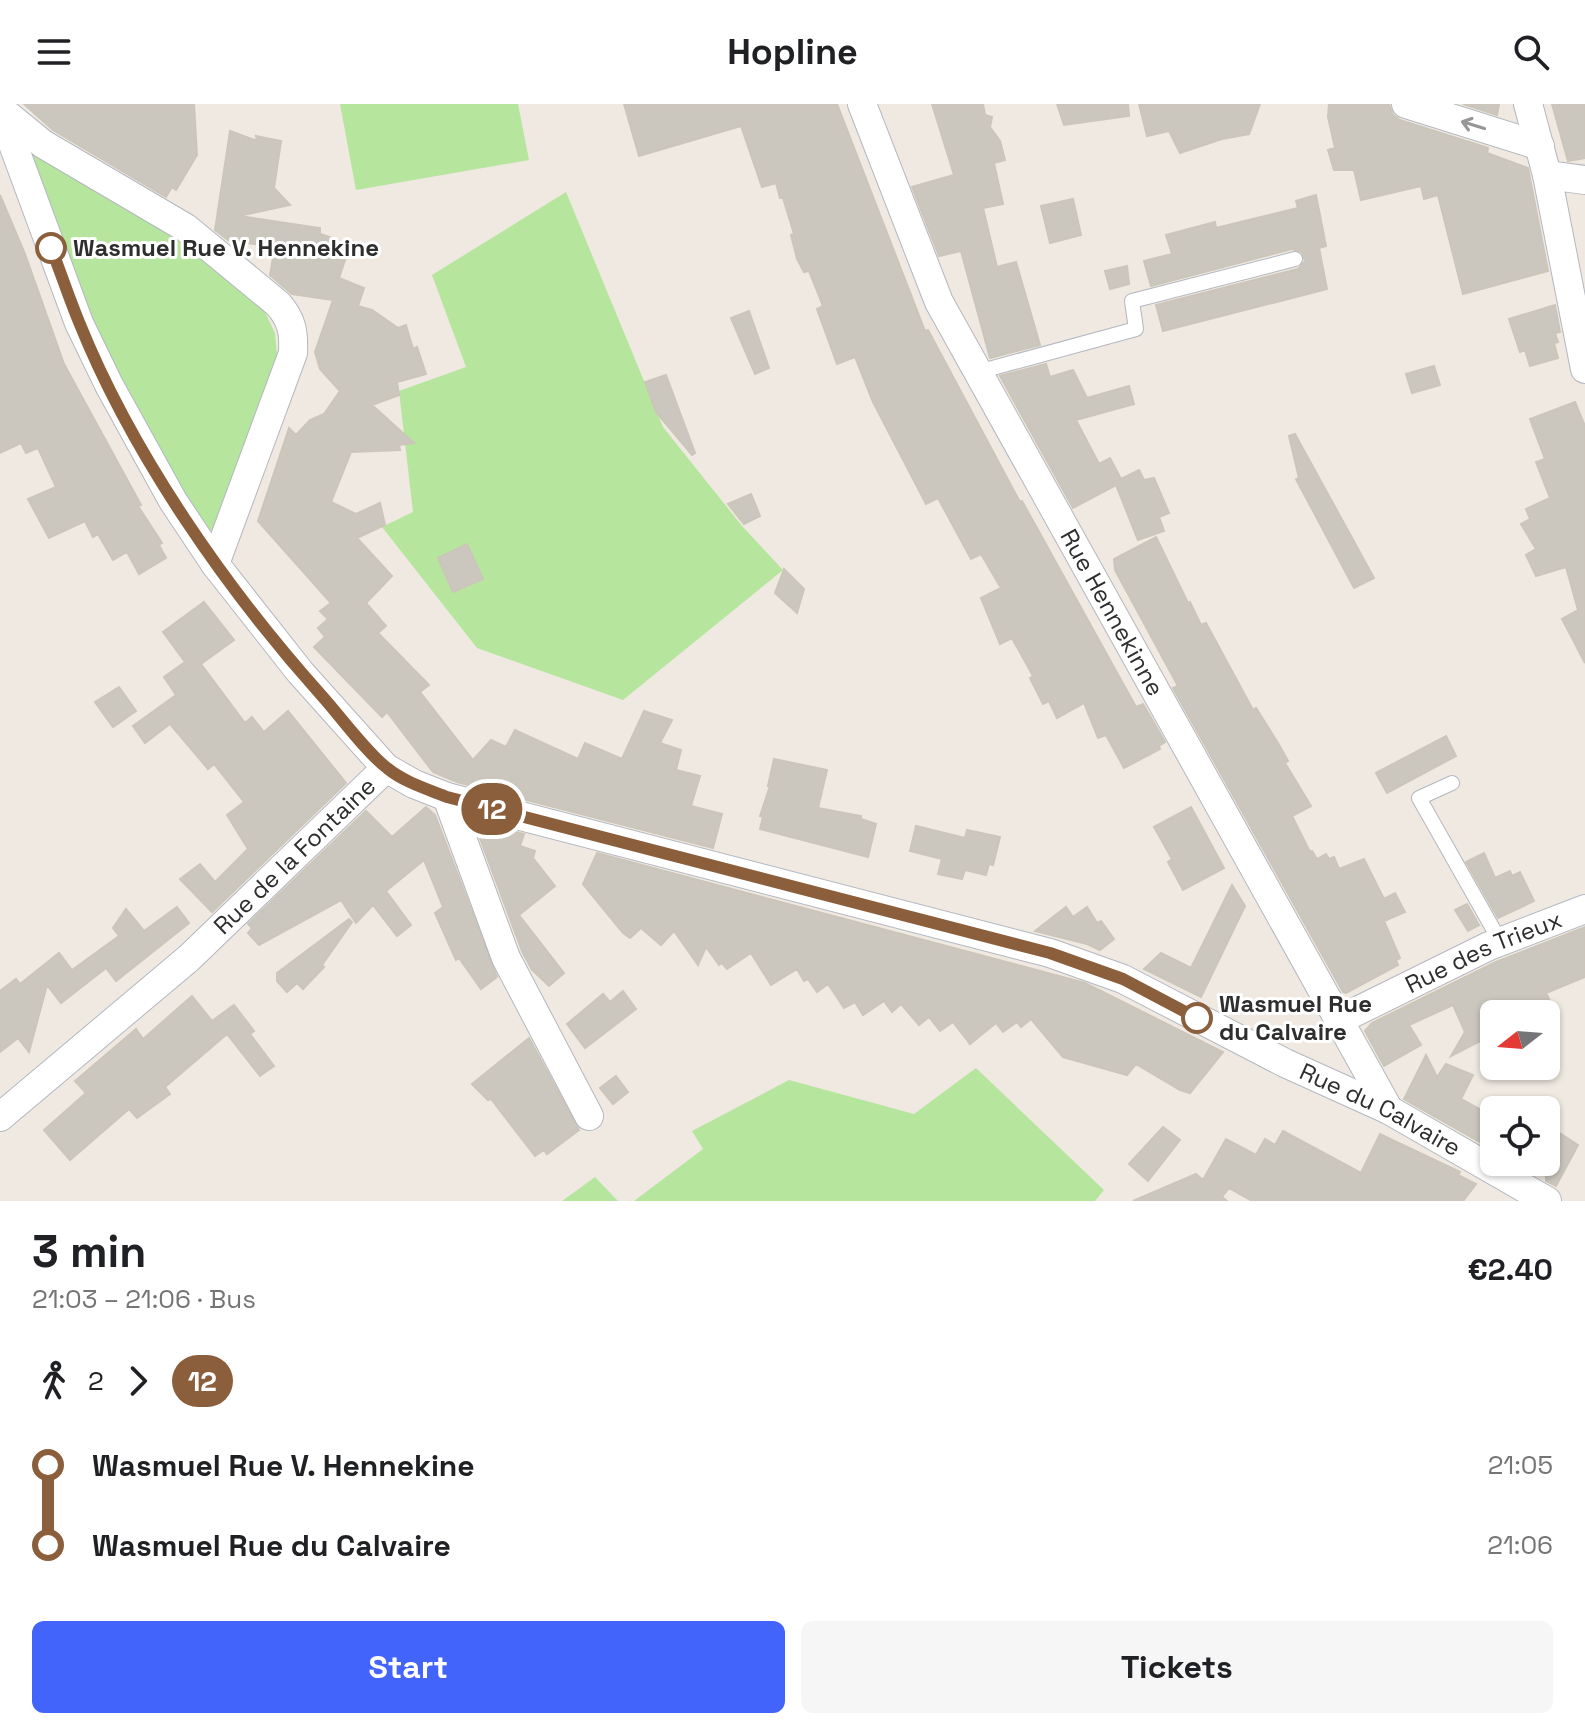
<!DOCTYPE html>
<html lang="en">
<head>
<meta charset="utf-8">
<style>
  body { margin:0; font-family:"Space Grotesk",sans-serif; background:#f6f6f6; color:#202124; height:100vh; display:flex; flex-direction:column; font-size:30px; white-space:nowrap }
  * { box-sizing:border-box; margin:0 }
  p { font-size:26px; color:#757577 }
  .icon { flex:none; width:44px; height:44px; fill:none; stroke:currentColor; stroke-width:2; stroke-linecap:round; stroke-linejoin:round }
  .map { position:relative; height:1097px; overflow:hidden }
  .sheet { display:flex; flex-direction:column; background:#fff; flex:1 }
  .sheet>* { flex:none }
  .badge { padding:0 16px; border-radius:26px; font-size:28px; line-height:52px }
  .needle { width:52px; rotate:253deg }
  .fabs { position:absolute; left:1480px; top:896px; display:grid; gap:16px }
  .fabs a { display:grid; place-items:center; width:80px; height:80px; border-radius:12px; background:#fff; box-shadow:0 2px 6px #0004; font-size:40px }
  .map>.badge { position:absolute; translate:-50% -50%; box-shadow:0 0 0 4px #fff }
  .legs { display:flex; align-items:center; gap:12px; height:88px; padding:0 32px; font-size:26px }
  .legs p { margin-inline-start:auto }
  .headline { display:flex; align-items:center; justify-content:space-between; height:136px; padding:0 32px }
  h1 { font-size:44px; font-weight:700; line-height:60px }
  .button { display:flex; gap:16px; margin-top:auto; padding:16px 32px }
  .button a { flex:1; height:92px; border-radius:12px; background:#4264fb; color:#fff; font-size:32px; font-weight:700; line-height:92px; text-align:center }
  .button a+a { background:#f6f6f6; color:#202124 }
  ul { padding:0 32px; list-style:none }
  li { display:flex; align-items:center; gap:28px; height:80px; font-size:30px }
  li i { display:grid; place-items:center; width:12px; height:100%; margin:0 10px; background:currentColor }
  li i::after { content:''; width:20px; height:20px; margin:-10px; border:6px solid; border-radius:50%; background:#fff }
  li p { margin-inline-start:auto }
  li:first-child i { background:linear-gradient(#0000 50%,currentColor 0) }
  li:last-child i { background:linear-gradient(currentColor 50%,#0000 0) }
  header { display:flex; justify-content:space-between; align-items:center; height:104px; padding:0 32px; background:#fff; font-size:36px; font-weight:700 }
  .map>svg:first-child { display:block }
  .green { fill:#b6e59e }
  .building { fill:#cbc7bf; stroke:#cbc5ba; stroke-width:2 }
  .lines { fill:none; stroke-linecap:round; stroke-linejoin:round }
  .lane-casing { stroke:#b4b7c1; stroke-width:16 }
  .street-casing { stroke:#b4b7c1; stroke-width:30 }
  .lane { stroke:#fff; stroke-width:14 }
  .street { stroke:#fff; stroke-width:28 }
  .oneway { stroke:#969696 }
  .line-1-casing { stroke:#fff; stroke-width:18 }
  .line-1 { stroke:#8b5e3c; stroke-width:12 }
  .stop-1-dot { fill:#fff; stroke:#8b5e3c; stroke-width:4 }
  .labels { text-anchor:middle; stroke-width:6; stroke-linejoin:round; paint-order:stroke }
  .stop-label { font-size:24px; font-weight:bold; fill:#2e2e2e; stroke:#fff; text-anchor:start }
  .street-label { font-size:24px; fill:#2e2e2e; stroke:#fff }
</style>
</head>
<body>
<header><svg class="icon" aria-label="menu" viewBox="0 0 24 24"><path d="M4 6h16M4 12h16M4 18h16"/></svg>Hopline<svg class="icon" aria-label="search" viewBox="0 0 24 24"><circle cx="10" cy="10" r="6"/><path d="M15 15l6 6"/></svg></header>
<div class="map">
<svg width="1585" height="1097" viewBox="0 0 1585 1097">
  <rect width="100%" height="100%" fill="#efe9e1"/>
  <path class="green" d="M 340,0 L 518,0 L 529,56 L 356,86 Z
    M 40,45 L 184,137 L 265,208 L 275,229 L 277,250 L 218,422 L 207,428 L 183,393 L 84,207 L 28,53 Z
    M 566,88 L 663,323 L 742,422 L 783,466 L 623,596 L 477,544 L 382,423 L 413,408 L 399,287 L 466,263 L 432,171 Z
    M 976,964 L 1104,1086 L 1095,1097 L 634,1097 L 703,1045 L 692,1027 L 789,976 L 914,1010 Z
    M 595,1073 L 618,1097 L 562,1097 Z"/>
  <path class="building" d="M 24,0 L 194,0 L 197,51 L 176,86 L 172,83 L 166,93 L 53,26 Z
    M 624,0 L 837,0 L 925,227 L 928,226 L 1020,398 L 1022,397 L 1136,603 L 1143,600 L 1165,638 L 1159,642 L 1160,645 L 1124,664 L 1106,631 L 1098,634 L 1084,599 L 1057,614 L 1049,597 L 1043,600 L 1030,574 L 1033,572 L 1012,534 L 1000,540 L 981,494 L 1001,484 L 981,450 L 971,455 L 938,394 L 926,400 L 873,298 L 855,253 L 837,260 L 817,205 L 823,202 L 809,167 L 804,168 L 797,155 L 791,131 L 794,130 L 783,94 L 780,94 L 776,79 L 762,83 L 741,22 L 639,52 Z
    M 932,0 L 983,0 L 985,11 L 992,13 L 990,23 L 1000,37 L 1005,56 L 994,59 L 1003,100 L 983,104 L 997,163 L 1016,158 L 1040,241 L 990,254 L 961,147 L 939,152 L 912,83 L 954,71 Z
    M 1057,0 L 1128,0 L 1129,12 L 1064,21 Z
    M 1139,0 L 1260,0 L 1249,30 L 1222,35 L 1180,49 L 1169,27 L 1147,32 Z
    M 1329,0 L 1389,0 L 1393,11 L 1400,16 L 1488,44 L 1487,49 L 1528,64 L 1548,167 L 1463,190 L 1438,91 L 1424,95 L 1421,82 L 1361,96 L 1354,66 L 1334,66 L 1328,46 L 1335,44 L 1328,13 Z
    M 1463,0 L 1499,0 L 1497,11 Z
    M 1552,0 L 1585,0 L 1585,54 L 1568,57 Z
    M 230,27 L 257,37 L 256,32 L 281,37 L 274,84 L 290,101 L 239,112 L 320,124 L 320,130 L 332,134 L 328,147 L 346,153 L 339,174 L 364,184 L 358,202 L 372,206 L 398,224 L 406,221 L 413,245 L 417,243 L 426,270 L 397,278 L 399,291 L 372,301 L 414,339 L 399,341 L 400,346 L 351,348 L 331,398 L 356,410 L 380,399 L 385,421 L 357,434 L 392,472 L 366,499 L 386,522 L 378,529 L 429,581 L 420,588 L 473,656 L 491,636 L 506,643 L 515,626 L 578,655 L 585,639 L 622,655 L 644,607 L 672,616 L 660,639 L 681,646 L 676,666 L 700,672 L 691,702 L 722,710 L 713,744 L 457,678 L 433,668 L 387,608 L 382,613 L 314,543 L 325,533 L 318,524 L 328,515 L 320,507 L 331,499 L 258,417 L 289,324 L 296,331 L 310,316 L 324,310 L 340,287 L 320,265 L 315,248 L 333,196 L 292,190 L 270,171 L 275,143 L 228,136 L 215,126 Z
    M 0,91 L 25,150 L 64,260 L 141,401 L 138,402 L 162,439 L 159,441 L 166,454 L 139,470 L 127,448 L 113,456 L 98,430 L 93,433 L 85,417 L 49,434 L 28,395 L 56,383 L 38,344 L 26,349 L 21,339 L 0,349 Z
    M 1316,91 L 1326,142 L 1319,144 L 1327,185 L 1163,227 L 1156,201 L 1298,165 L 1305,157 L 1302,148 L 1292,145 L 1151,182 L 1144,157 L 1172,150 L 1166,131 L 1215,118 L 1216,124 L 1298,104 L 1296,97 Z
    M 1073,95 L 1081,131 L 1050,139 L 1041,102 Z
    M 1127,162 L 1129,180 L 1110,185 L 1105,167 Z
    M 1555,201 L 1560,228 L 1555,229 L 1558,238 L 1554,239 L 1558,254 L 1530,262 L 1525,246 L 1520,248 L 1509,215 Z
    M 749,207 L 769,264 L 755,270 L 731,214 Z
    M 1046,260 L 1050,273 L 1073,266 L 1087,294 L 1129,282 L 1134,300 L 1076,316 L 1099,360 L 1110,354 L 1121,375 L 1139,366 L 1144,376 L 1154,374 L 1169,409 L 1159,413 L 1164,427 L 1138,436 L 1116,381 L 1073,404 L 1000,272 Z
    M 1434,262 L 1440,281 L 1412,289 L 1406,270 Z
    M 666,271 L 695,349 L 692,351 L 656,308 L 645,278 Z
    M 1575,298 L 1585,322 L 1585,559 L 1562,515 L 1578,506 L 1566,463 L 1536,472 L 1526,451 L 1536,445 L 1521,420 L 1530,415 L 1526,405 L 1550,394 L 1536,358 L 1545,355 L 1530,315 Z
    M 1295,330 L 1374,474 L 1354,484 L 1296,375 L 1299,374 L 1289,332 Z
    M 751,390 L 760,412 L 744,420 L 728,400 Z
    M 1156,433 L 1188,499 L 1190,498 L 1201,521 L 1206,519 L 1253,606 L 1256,604 L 1278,639 L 1288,657 L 1285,659 L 1311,702 L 1292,712 L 1310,748 L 1312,747 L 1317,755 L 1326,750 L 1329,755 L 1334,753 L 1339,765 L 1364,755 L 1384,795 L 1395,789 L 1405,808 L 1384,817 L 1400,854 L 1396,856 L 1398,861 L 1346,889 L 1343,888 L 1173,584 L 1178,582 L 1115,466 L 1114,455 Z
    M 467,440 L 483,475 L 453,488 L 438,454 Z
    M 784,465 L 804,485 L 797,509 L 775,489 Z
    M 204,498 L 234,536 L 201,560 L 245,619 L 252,613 L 264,628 L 288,607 L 346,679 L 212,808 L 180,775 L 200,760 L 215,778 L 248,745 L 227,711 L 244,698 L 214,660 L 208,665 L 170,620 L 145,639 L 133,622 L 176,591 L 164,573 L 185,558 L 163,528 Z
    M 119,583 L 136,607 L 113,623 L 95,598 Z
    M 1446,632 L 1456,652 L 1387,689 L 1376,669 Z
    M 774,655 L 827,666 L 818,704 L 861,712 L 861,715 L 876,720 L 868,753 L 760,725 L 763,713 L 760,712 L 770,682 L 768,682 Z
    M 426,703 L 435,711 L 497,873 L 481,885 L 459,854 L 456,856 L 435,809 L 443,803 L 424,756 L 386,787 L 411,821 L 397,832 L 373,801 L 356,819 L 341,796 L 259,841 L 248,829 L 252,824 L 248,820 L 366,707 L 392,733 Z
    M 1191,703 L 1224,764 L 1183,786 L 1168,758 L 1172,755 L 1154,723 Z
    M 474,718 L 524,730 L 520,742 L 535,747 L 533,754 L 555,782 L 519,811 L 564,869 L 549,882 L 532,866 L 522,847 Z
    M 916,722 L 965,734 L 967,726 L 1000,733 L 993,761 L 989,760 L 986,771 L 965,766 L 962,775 L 938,770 L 942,755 L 910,747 Z
    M 597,749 L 1085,879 L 1223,948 L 1190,989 L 1180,986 L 1136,960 L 1127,971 L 1063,953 L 1031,915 L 1021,923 L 1017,918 L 1003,928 L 996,919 L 970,940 L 953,918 L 940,927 L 929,913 L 919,921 L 901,900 L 892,908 L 884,897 L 863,911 L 855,898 L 844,904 L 828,880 L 817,888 L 808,875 L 804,877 L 797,865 L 771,881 L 751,849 L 727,865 L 722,859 L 719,861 L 706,843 L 698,861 L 674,827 L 661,841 L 641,824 L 630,834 L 623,829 L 583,780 Z
    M 1484,749 L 1495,774 L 1510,767 L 1512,772 L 1520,768 L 1534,797 L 1498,814 L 1466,758 Z
    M 1232,781 L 1245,802 L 1201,893 L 1144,865 L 1161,849 L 1191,864 Z
    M 1467,800 L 1479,821 L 1468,827 L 1455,806 Z
    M 177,803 L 189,819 L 116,877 L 106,864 L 61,899 L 47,881 L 29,948 L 18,934 L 0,948 L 0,887 L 16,875 L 20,880 L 59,849 L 72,866 L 119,832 L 113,824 L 126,805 L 144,827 Z
    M 1066,803 L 1073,813 L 1087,803 L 1097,819 L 1101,817 L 1114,835 L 1100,846 L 1087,840 L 1035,827 Z
    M 349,815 L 352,818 L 322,861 L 324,863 L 303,885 L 297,879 L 287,888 L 277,877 L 277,869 Z
    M 1585,823 L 1585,873 L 1546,889 L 1556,910 L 1494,910 L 1494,930 L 1451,952 L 1465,928 L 1453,901 L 1409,921 L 1421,941 L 1384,962 L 1365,927 L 1372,919 L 1496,858 Z
    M 623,887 L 636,905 L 585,944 L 567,920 L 603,890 L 610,898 Z
    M 192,892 L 212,917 L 234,901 L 254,927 L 250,930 L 274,962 L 260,972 L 227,930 L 165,983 L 170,990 L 137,1014 L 129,1005 L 70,1056 L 44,1026 L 86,989 L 75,977 L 136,925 L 143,935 Z
    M 529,934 L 579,1026 L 547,1050 L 544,1046 L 535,1052 L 491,995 L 488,996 L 472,980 Z
    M 1426,951 L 1437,973 L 1446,960 L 1473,971 L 1461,995 L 1494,1013 L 1494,1046 L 1404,995 Z
    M 616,972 L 628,988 L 613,1000 L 600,984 Z
    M 1546,1020 L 1578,1041 L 1556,1082 L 1546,1077 Z
    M 1163,1023 L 1180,1036 L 1148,1077 L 1129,1060 Z
    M 1283,1027 L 1361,1069 L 1380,1030 L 1460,1068 L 1458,1071 L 1476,1080 L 1463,1097 L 1252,1097 L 1229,1084 L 1222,1093 L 1227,1097 L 1133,1097 L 1196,1070 L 1203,1076 L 1226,1035 L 1256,1051 L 1265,1035 L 1275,1041 Z"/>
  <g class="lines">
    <g class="lane-casing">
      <path id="lane" d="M 978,268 L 1136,225 L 1132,197 L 1295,155
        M 1452,679 L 1419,694 L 1500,837"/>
    </g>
    <g class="street-casing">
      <g id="street">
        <path id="s1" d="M 862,0 L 939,198 L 1389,1006"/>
        <path d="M 1406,0 L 1540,42"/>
        <path d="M 1528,0 L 1547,71 L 1585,265"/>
        <path id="s2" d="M 0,5 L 79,219 L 109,281 L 173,397 L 215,460 L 300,568 L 386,664 L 414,680 L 447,693 L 1050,849 L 1123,875 L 1285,959 L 1389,1006 L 1547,1097"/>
        <path d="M 0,5 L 43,40 L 186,124 L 278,200 C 292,216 294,228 293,249 L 215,460"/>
        <path d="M 1547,71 L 1585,76"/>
        <path d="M 447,693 L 506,854 L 589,1012"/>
        <path id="s3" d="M 1339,916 L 1489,842 L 1585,805"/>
        <path id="s4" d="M 0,1013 L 189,854 L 386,664"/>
      </g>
    </g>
    <use href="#lane" class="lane"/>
    <use href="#street" class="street"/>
  </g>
  <defs><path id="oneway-shaft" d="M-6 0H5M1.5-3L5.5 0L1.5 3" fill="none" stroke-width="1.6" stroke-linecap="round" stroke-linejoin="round" transform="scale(2)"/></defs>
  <use class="oneway" href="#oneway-shaft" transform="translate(1473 21) rotate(-163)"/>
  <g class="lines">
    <g class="line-1-casing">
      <path id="line-1" d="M 51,144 C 61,169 69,194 79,218 C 132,350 227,486 322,592 C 340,612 367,649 387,664 C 404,678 427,685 447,693 L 1050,849 L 1123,875 L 1197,914"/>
    </g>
    <use href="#line-1" class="line-1"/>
  </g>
  <g class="stop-1-dot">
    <circle cx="51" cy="144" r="14"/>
    <circle cx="1197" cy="914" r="14"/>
  </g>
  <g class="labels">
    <g class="stop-label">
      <text x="73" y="152">Wasmuel Rue V. Hennekine</text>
      <text x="1219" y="908">Wasmuel Rue<tspan x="1219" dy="28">du Calvaire</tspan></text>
    </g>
    <g class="street-label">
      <text dy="8" stroke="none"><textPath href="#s1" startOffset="568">Rue Hennekinne</textPath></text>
      <text dy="8" stroke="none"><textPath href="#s4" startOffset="394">Rue de la Fontaine</textPath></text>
      <text dy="8" stroke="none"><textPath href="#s3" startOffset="160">Rue des Trieux</textPath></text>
      <text dy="8" stroke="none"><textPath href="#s2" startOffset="1828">Rue du Calvaire</textPath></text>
    </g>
  </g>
</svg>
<div class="fabs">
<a><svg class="needle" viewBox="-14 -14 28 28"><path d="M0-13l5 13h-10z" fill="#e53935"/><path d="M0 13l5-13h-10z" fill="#757577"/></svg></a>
<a><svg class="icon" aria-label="locate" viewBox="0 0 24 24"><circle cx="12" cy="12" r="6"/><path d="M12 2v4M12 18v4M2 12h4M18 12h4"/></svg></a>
</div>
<b class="badge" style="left:492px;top:705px;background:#8b5e3c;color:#fff">12</b>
</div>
<section class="sheet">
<div class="headline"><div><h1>3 min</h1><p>21:03 – 21:06 · Bus</p></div><b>€2.40</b></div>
<div class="legs"><svg class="icon" aria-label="walk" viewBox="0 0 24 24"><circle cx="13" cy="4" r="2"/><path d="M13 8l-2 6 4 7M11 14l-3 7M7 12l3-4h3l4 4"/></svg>2<svg class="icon" aria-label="forward" viewBox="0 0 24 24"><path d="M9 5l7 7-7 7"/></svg><b class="badge" style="background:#8b5e3c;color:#fff">12</b></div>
<ul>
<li><i style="color:#8b5e3c"></i><b>Wasmuel Rue V. Hennekine</b><p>21:05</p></li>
<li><i style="color:#8b5e3c"></i><b>Wasmuel Rue du Calvaire</b><p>21:06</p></li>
</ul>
<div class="button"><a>Start</a><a>Tickets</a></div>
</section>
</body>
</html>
